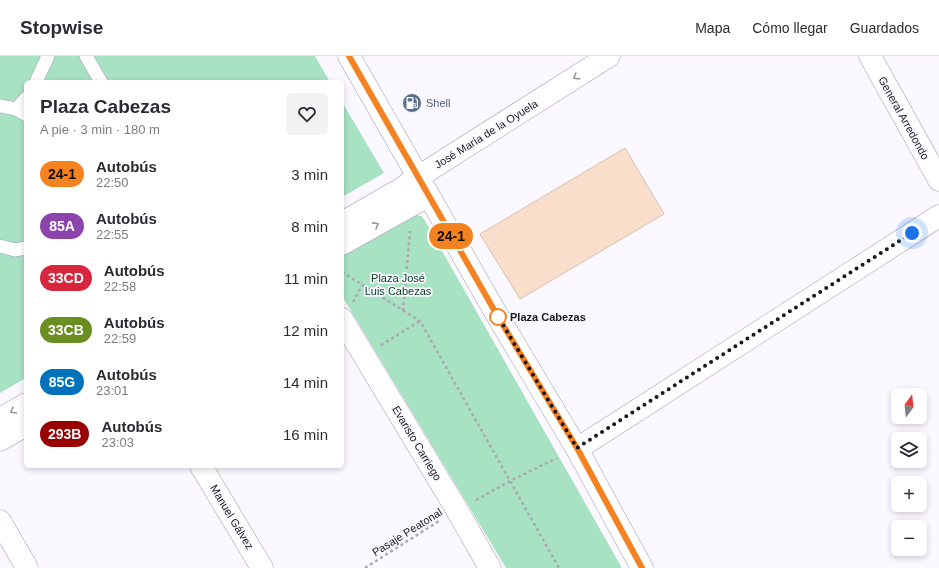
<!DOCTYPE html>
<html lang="es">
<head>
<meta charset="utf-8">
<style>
  body { margin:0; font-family:Helvetica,sans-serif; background:#f2f2f3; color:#2b2b33; height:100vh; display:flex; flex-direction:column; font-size:15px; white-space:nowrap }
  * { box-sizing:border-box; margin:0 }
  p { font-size:13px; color:#7c7c81 }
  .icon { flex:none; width:22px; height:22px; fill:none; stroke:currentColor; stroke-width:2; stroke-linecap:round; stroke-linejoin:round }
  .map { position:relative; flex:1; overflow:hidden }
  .drawer { position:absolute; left:24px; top:24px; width:320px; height:388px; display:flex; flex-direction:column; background:#fff; border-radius:6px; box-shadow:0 2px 6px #0003 }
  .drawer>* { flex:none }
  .badge { padding:0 8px; border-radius:13px; font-size:14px; line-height:26px }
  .needle { width:26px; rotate:15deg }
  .buttons { position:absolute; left:891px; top:332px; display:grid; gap:8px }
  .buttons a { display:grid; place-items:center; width:36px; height:36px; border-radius:6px; background:#fff; box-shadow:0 2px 6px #0003; font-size:20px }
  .you { position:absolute; width:20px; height:20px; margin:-10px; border:3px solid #fff; border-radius:50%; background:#1a73e8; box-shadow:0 0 0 6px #1a73e833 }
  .map>.badge { position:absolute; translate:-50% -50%; box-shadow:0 0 0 2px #fff }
  .round { display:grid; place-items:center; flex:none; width:42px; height:42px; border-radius:6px; background:#f2f2f3 }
  .headline { display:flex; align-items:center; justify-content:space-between; height:68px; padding:0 16px }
  h1 { font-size:19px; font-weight:700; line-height:30px }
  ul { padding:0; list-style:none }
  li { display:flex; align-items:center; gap:12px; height:52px; padding:0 16px }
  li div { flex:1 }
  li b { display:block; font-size:15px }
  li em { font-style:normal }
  li .badge { min-width:44px; font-weight:700; text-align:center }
  header { display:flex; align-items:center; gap:24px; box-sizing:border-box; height:56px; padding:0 20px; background:#fff; border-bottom:1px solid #e1e1e2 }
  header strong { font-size:19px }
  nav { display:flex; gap:22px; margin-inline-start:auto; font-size:14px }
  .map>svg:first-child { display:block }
  .green { fill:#a7e3c2 }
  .building { fill:#f9decb; stroke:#d8bfac }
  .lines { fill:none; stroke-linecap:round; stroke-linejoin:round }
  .service-casing { stroke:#a399b3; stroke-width:14 }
  .minor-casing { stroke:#a399b3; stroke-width:23 }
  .tertiary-casing { stroke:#a399b3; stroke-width:23 }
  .path { stroke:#aba8b0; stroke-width:2.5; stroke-dasharray:3 3; stroke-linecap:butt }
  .service { stroke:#fff; stroke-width:13 }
  .minor { stroke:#fff; stroke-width:22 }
  .tertiary { stroke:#fff; stroke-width:22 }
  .oneway { stroke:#98979b }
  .line-casing { stroke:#fff; stroke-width:9 }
  .line { stroke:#f58220; stroke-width:6 }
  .walk { stroke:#1b1720; stroke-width:4; stroke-dasharray:0 7.2 }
  .stop-dot { fill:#fff; stroke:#f58220; stroke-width:2 }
  .labels { text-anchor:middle; stroke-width:3.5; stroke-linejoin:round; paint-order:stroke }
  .service-label { font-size:11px; fill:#4e5e75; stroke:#fbf9ff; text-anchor:start }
  .street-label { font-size:11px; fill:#1b1720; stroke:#fbf9ff }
  .park-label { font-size:11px; fill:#033a24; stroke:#fbf9ff }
  .stop-label { font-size:11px; font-weight:bold; fill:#1b1720; stroke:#fbf9ff; text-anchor:start }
</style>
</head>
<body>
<header>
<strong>Stopwise</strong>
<nav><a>Mapa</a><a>Cómo llegar</a><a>Guardados</a></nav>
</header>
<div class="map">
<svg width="939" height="512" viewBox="0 0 939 512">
  <rect width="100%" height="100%" fill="#fbf9ff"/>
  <path class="green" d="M 0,0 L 315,0 L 330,26 L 26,26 L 26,322 L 0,337 Z
    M 342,46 L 384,117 L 342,141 Z
    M 416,159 L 421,160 L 424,163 L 622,512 L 506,512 L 342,240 L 342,195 Z"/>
  <path class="building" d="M 625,92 L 664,158 L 520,243 L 480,178 Z"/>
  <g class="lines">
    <g class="service-casing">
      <path id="service" d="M 86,0 L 101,26
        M 36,26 L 48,0
        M 0,50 L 16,53 L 26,59
        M 16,53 L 26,42
        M 0,190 L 15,194 L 26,192"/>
    </g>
    <g class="minor-casing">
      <path id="minor" d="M 342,167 L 401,133 L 418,121 L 609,0
        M 342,188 L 428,140
        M 342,263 L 457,454 L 490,512
        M 0,363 L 26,348
        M 0,384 L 26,369
        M 577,393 L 939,160
        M 201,410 L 262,512
        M 0,465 L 27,512"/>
    </g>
    <g class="tertiary-casing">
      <path id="tertiary" d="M 349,0 L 497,259 L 577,393 L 642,512
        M 870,0 L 939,124"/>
    </g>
    <path class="path" d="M 342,216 L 420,265 L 559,512
      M 353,246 L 362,229
      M 403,255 L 410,175
      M 381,289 L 420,265
      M 476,444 L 510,425 L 557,402
      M 365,512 L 439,465"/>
    <use href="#service" class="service"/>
    <use href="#minor" class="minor"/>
    <use href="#tertiary" class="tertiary"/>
  </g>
  <defs><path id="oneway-chevron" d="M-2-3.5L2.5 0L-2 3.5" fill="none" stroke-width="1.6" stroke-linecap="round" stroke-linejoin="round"/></defs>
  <g class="oneway">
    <use href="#oneway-chevron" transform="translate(576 21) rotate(148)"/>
    <use href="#oneway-chevron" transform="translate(376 169) rotate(-29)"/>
    <use href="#oneway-chevron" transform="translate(13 355) rotate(150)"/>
  </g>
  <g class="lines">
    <g class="line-casing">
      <path id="line" d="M 349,0 L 497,259 L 577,392 L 642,512"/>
    </g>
    <use href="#line" class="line"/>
    <path class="walk" d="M 498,261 L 497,259 L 577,392 L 912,177"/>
  </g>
  <defs>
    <g id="fuel-disc" transform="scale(1)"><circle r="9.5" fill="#5c6f8a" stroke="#fbf9ff"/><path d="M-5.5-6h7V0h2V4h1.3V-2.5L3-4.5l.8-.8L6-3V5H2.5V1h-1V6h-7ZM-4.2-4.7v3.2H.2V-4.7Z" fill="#fff"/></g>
  </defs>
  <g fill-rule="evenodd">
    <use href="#fuel-disc" x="412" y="47"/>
  </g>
  <circle class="stop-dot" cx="498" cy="261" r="8"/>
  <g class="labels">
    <g class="service-label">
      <text x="426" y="51">Shell</text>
    </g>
    <g class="street-label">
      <text transform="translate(904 62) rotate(61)" y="4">General Arredondo</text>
      <text transform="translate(486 78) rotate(-32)" y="4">José María de la Oyuela</text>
      <text transform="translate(417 387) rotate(59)" y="4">Evaristo Carriego</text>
      <text transform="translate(232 461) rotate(59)" y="4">Manuel Gálvez</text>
      <text transform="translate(407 476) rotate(-32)" y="4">Pasaje Peatonal</text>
    </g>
    <g class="park-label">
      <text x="398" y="226">Plaza José<tspan x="398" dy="13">Luis Cabezas</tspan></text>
    </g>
    <g class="stop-label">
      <text x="510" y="265">Plaza Cabezas</text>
    </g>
  </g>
</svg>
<div class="buttons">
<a><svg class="needle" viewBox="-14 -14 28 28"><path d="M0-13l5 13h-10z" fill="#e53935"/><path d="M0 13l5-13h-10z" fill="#7c7c81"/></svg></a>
<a><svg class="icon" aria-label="layers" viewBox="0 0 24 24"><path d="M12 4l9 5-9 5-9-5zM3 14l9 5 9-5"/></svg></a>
<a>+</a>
<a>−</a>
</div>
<div class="you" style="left:912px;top:177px"></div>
<b class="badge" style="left:451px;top:180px;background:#f58220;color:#111">24-1</b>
<section class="drawer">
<div class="headline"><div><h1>Plaza Cabezas</h1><p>A pie · 3 min · 180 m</p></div><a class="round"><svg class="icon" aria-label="heart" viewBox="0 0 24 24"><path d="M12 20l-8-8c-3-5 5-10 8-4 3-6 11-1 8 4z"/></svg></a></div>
<ul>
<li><span class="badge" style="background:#f58220;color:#111">24-1</span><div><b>Autobús</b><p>22:50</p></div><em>3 min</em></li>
<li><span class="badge" style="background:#8e44ad;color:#fff">85A</span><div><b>Autobús</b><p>22:55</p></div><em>8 min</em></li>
<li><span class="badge" style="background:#d7263d;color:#fff">33CD</span><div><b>Autobús</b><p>22:58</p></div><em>11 min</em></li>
<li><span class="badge" style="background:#6b8e23;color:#fff">33CB</span><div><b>Autobús</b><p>22:59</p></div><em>12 min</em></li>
<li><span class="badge" style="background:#0072bc;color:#fff">85G</span><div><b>Autobús</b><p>23:01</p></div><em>14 min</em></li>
<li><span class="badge" style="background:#990100;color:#fff">293B</span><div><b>Autobús</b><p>23:03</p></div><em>16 min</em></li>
</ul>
</section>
</div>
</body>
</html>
